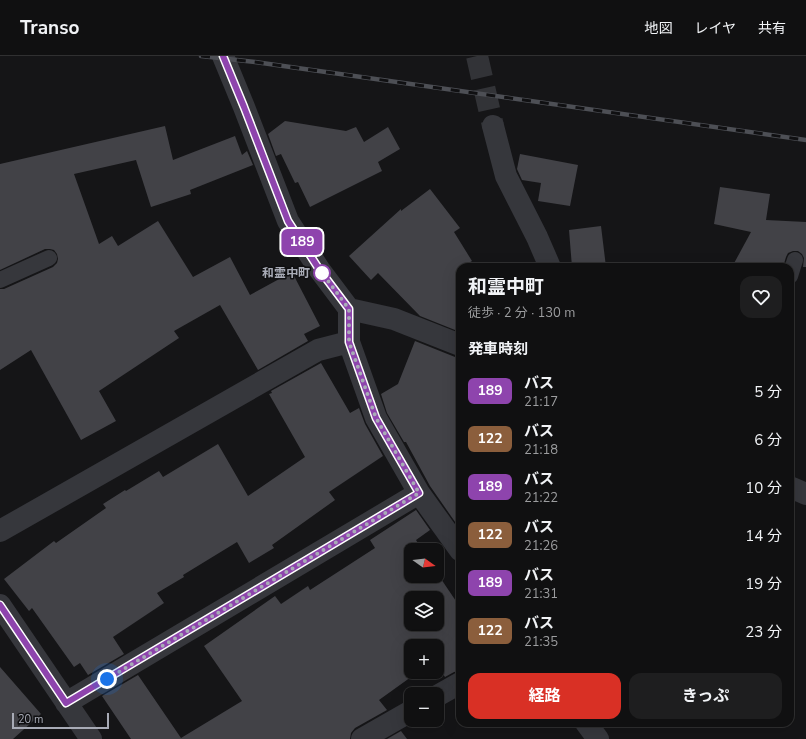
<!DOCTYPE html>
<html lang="ja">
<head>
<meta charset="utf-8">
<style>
  body { margin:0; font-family:"Nunito Sans","Noto Sans JP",sans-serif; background:#1e1e1f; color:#f1f3f6; height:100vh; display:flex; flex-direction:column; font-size:15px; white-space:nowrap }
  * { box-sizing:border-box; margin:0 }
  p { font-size:13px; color:#9c9d9f }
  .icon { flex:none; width:22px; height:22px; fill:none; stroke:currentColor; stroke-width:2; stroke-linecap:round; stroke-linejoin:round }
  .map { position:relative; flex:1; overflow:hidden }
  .side { position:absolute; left:456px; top:207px; width:338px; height:464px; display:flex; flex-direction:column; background:#101011; border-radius:12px; box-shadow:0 4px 16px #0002,0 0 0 1px #303031 }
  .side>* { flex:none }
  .badge { padding:0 8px; border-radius:6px; font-size:14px; line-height:26px }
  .needle { width:26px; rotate:104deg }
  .controls { position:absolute; left:404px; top:487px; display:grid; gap:8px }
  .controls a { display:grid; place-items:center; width:40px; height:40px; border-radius:8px; background:#101011; box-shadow:0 4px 16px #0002,0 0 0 1px #303031; font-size:20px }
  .scale { position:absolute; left:12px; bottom:10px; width:97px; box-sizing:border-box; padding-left:4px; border:2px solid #a8abb6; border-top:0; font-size:11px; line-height:14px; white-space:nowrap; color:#a8abb6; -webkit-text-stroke:3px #101012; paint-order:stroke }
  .you { position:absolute; width:20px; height:20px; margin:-10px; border:3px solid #fff; border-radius:50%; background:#1a73e8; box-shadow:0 0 0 6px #1a73e833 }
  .map>.badge { position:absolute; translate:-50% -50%; box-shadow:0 0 0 2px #fff }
  h2 { padding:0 12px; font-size:15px; line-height:36px }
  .round { display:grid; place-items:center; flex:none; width:42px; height:42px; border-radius:12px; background:#1e1e1f }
  .summary { display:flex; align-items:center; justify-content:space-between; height:68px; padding:0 12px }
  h1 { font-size:19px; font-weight:700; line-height:30px }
  .button { display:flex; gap:8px; margin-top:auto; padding:8px 12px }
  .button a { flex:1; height:46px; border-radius:12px; background:#d93025; color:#fff; font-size:16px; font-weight:700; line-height:46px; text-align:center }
  .button a+a { background:#1e1e1f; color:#f1f3f6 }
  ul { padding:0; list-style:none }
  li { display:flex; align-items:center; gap:12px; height:48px; padding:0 12px }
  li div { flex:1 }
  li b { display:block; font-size:15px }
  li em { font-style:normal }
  li .badge { min-width:44px; font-weight:700; text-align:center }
  header { display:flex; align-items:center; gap:24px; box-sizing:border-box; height:56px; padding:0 20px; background:#101011; border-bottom:1px solid #303031 }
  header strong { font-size:19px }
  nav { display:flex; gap:22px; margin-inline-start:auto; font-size:14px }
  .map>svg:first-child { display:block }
  .building { fill:#424247; fill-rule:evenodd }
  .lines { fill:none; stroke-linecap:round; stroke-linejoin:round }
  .street-tunnel { stroke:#323337; stroke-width:22; stroke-dasharray:22 11; stroke-linecap:butt }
  .lane { stroke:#36373c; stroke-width:16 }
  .street { stroke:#36373c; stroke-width:22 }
  .rail-casing { stroke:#4d4f55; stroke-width:4.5 }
  .rail { stroke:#101012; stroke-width:3; stroke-dasharray:9; stroke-linecap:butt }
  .line-casing { stroke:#fff; stroke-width:9 }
  .line { stroke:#8e44ad; stroke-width:6 }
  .walk { stroke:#a8abb6; stroke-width:4; stroke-dasharray:0 7.2 }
  .stop-dot { fill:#fff; stroke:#8e44ad; stroke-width:2 }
  .labels { text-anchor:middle; stroke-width:3; stroke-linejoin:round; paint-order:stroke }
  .stop-label { font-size:12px; font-weight:bold; fill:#a8abb6; stroke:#101012; text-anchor:end }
</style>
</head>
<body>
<header>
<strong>Transo</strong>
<nav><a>地図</a><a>レイヤ</a><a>共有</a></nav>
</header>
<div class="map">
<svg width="806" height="683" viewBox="0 0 806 683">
  <rect width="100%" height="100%" fill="#151517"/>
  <path class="building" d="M 285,65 L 346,75 L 356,71 L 364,86 L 388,71 L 400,93 L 378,106 L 382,115 L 310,151 L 298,126 L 295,127 L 281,98 L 276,100 L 268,78 Z
    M 165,70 L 173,104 L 235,80 L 242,99 L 247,95 L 253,109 L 190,134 L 191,138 L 151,151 L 136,104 L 74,118 L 99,188 L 112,180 L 118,190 L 158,165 L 193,221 L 230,201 L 250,239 L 292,216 L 320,270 L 304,278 L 308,285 L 258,314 L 220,249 L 174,275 L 179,282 L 99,335 L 116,365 L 81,384 L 31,294 L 0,314 L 0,233 L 4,233 L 53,211 L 57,207 L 58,203 L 57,198 L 54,194 L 50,193 L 45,193 L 0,214 L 0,108 Z
    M 520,98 L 578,109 L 570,150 L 538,145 L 541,127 L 522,124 L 517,113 Z
    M 720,131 L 770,138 L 766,164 L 806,166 L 806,211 L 803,211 L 804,202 L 802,198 L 798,195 L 793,195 L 788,197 L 786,201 L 783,211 L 732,211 L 751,176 L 714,168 Z
    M 430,133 L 460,172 L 454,176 L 472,205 L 462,211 L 460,211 L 460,276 L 420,260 L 378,217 L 371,224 L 349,200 L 401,153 L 401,155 Z
    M 601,170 L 606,211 L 572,211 L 569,174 Z
    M 415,285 L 455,301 L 460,301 L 460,473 L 430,430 L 406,386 L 404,386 L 387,357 L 381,338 L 398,328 Z
    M 321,307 L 350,357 L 359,352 L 365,368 L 383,400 L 329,436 L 335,444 L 272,489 L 274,492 L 249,507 L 237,486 L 183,519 L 184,521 L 157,537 L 164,547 L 113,581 L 124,598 L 88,619 L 80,607 L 74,611 L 32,552 L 29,555 L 4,523 L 54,485 L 56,487 L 106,452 L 103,448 L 125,434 L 126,435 L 159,415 L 163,421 L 218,388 L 248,440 L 305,401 L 269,338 L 272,337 L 271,335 Z
    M 416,454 L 430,474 L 416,484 L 422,494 L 411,494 L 411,520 L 437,520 L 437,517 L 460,551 L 460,615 L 454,616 L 445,621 L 437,609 L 437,590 L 411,590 L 411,616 L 418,616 L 379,644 L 387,654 L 355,672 L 351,677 L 350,683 L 131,683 L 102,640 L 138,619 L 181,682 L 242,645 L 204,590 L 275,540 L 281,548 L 308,530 L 310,534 L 375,492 L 370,484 ZM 411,542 L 437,542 L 437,568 L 411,568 Z
    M 0,611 L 41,658 L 13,683 L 0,683 Z
    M 401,675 L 407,683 L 387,683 Z"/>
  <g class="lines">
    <path class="street-tunnel" d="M 477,0 L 493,70"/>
    <path class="lane" d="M 790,220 L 795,204
      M 0,224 L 49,202"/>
    <path class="street" d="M 223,0 L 244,51 L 288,165 L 319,213 L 349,253 L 349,286 L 376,362 L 419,437 L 460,494
      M 493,70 L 506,120 L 537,181 L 550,211
      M 349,253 L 394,263 L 460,289
      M 790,431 L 806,438
      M 0,475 L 318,294 L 349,286
      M 0,549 L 91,683
      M 437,640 L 460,627
      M 66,647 L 419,437
      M 586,667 L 598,683
      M 362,683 L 411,655"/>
    <g class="rail-casing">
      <path id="rail" d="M 201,0 L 255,6 L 806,84"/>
    </g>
    <use href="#rail" class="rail"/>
  </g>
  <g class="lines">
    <g class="line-casing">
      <path id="line" d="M 0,549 L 66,647 L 419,437 L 376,362 L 349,286 L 349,253 L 319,213 L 288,165 L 244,51 L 223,0"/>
    </g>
    <use href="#line" class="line"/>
    <path class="walk" d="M 107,623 L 419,437 L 376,362 L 349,286 L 349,253 L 319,213 L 322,217"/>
  </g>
  <circle class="stop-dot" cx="322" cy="217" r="8"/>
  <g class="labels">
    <g class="stop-label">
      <text x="310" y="221">和霊中町</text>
    </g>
  </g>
</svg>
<div class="controls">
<a><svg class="needle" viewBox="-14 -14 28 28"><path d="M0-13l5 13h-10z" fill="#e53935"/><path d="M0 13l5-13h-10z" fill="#9c9d9f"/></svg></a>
<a><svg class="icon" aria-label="layers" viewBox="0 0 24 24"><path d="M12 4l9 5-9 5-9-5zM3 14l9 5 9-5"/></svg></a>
<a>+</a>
<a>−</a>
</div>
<div class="scale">20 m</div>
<div class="you" style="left:107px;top:623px"></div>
<b class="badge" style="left:302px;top:186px;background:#8e44ad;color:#fff">189</b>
<section class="side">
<div class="summary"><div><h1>和霊中町</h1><p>徒歩 · 2 分 · 130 m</p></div><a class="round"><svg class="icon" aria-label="heart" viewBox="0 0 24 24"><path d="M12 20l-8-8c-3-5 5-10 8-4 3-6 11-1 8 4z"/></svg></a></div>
<h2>発車時刻</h2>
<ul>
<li><span class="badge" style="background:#8e44ad;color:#fff">189</span><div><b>バス</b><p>21:17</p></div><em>5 分</em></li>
<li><span class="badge" style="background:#8b5e3c;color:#fff">122</span><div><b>バス</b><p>21:18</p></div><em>6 分</em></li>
<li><span class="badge" style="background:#8e44ad;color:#fff">189</span><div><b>バス</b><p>21:22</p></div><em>10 分</em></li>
<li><span class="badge" style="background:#8b5e3c;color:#fff">122</span><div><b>バス</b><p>21:26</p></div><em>14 分</em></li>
<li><span class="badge" style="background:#8e44ad;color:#fff">189</span><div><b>バス</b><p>21:31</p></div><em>19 分</em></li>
<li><span class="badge" style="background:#8b5e3c;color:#fff">122</span><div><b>バス</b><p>21:35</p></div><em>23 分</em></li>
</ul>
<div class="button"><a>経路</a><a>きっぷ</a></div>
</section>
</div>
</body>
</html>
